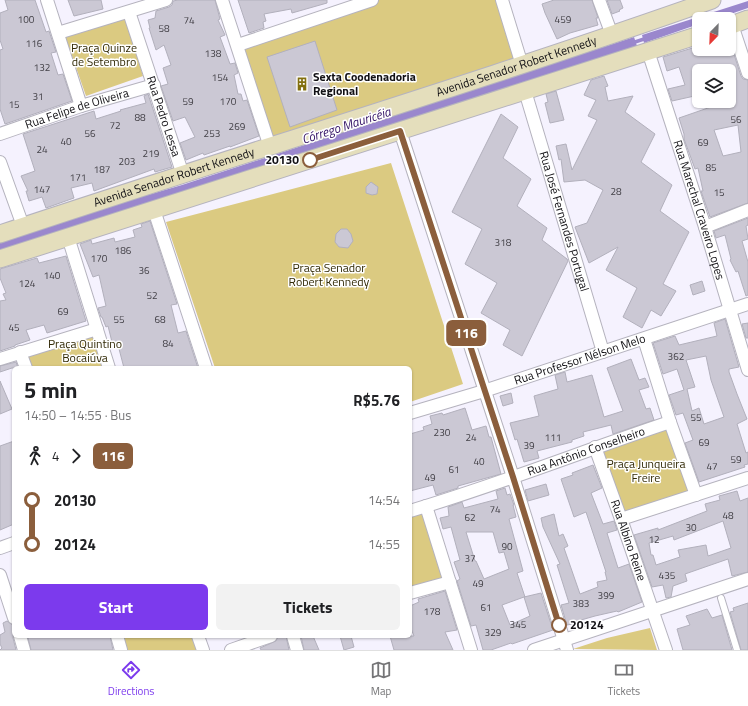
<!DOCTYPE html>
<html lang="en">
<head>
<meta charset="utf-8">
<style>
  body { margin:0; font-family:"Titillium Web",sans-serif; background:#f2f2f2; color:#202124; height:100vh; display:flex; flex-direction:column; font-size:15px; white-space:nowrap }
  * { box-sizing:border-box; margin:0 }
  p { font-size:13px; color:#757577 }
  .icon { flex:none; width:22px; height:22px; fill:none; stroke:currentColor; stroke-width:2; stroke-linecap:round; stroke-linejoin:round }
  .map { position:relative; flex:1; overflow:hidden }
  .side { position:absolute; left:12px; top:366px; width:400px; height:272px; display:flex; flex-direction:column; background:#fff; border-radius:6px; box-shadow:0 1px 3px #0004 }
  .side>* { flex:none }
  .badge { padding:0 8px; border-radius:6px; font-size:14px; line-height:26px }
  .needle { width:26px; rotate:203deg }
  .controls { position:absolute; left:692px; top:12px; display:grid; gap:8px }
  .controls a { display:grid; place-items:center; width:44px; height:44px; border-radius:6px; background:#fff; box-shadow:0 1px 3px #0004; font-size:20px }
  .map>.badge { position:absolute; translate:-50% -50%; box-shadow:0 0 0 2px #fff }
  .legs { display:flex; align-items:center; gap:6px; height:44px; padding:0 12px; font-size:13px }
  .legs p { margin-inline-start:auto }
  .head { display:flex; align-items:center; justify-content:space-between; height:68px; padding:0 12px }
  h1 { font-size:22px; font-weight:700; line-height:30px }
  .action { display:flex; gap:8px; margin-top:auto; padding:8px 12px }
  .action a { flex:1; height:46px; border-radius:6px; background:#7c3aed; color:#fff; font-size:16px; font-weight:700; line-height:46px; text-align:center }
  .action a+a { background:#f2f2f2; color:#202124 }
  ul { padding:0 12px; list-style:none }
  li { display:flex; align-items:center; gap:14px; height:44px; font-size:15px }
  li i { display:grid; place-items:center; width:6px; height:100%; margin:0 5px; background:currentColor }
  li i::after { content:''; width:10px; height:10px; margin:-5px; border:3px solid; border-radius:50%; background:#fff }
  li p { margin-inline-start:auto }
  li:first-child i { background:linear-gradient(#0000 50%,currentColor 0) }
  li:last-child i { background:linear-gradient(currentColor 50%,#0000 0) }
  .tabs { display:flex; justify-content:space-around; align-items:center; height:56px; border-top:1px solid #e0e0e0; background:#fff; font-size:11px; color:#757577 }
  .tabs a { display:grid; justify-items:center; gap:2px }
  .tabs .on { color:#7c3aed }
  .map>svg:first-child { display:block }
  .green { fill:#dbca81 }
  .water { fill:#9a87cd }
  .lines { fill:none; stroke-linecap:round; stroke-linejoin:round }
  .stream { stroke:#9a87cd; stroke-width:3.5 }
  .building { fill:#cbc8d4; stroke:#b2b0bc; fill-rule:evenodd }
  .lane-casing { stroke:#b5b3be; stroke-width:8 }
  .street-casing { stroke:#b5b3be; stroke-width:14 }
  .secondary-casing { stroke:#b5b3be; stroke-width:19 }
  .lane { stroke:#fff; stroke-width:6 }
  .street { stroke:#fff; stroke-width:12 }
  .secondary { stroke:#e4debc; stroke-width:17 }
  .line-1-casing { stroke:#fff; stroke-width:9 }
  .line-1 { stroke:#8b5e3c; stroke-width:6 }
  .stop-1-dot { fill:#fff; stroke:#8b5e3c; stroke-width:2 }
  .labels { text-anchor:middle; stroke-width:3; stroke-linejoin:round; paint-order:stroke }
  .number-label { font-size:10px; fill:#403e44 }
  .park-label { font-size:12px; fill:#322a06; stroke:#fff }
  .street-label { font-size:12px; fill:#111014; stroke:#fff }
  .poi-label { font-size:12px; font-weight:bold; fill:#111014; stroke:#fff; text-anchor:start }
  .stop-label { font-size:12px; font-weight:bold; fill:#111014; stroke:#fff; text-anchor:end }
  .water-label { font-size:13px; font-style:italic; fill:#351466; stroke:#fff }
</style>
</head>
<body>
<div class="map">
<svg width="748" height="650" viewBox="0 0 748 650">
  <rect width="100%" height="100%" fill="#f5f2fe"/>
  <path class="green" d="M 379,0 L 499,0 L 517,61 L 274,142 L 242,47 Z
    M 125,15 L 143,76 L 86,96 L 64,33 Z
    M 391,163 L 463,384 L 410,402 L 410,368 L 215,368 L 166,222 Z
    M 97,328 L 110,368 L 30,368 L 24,352 Z
    M 670,427 L 691,492 L 624,514 L 601,449 Z
    M 425,513 L 446,578 L 410,590 L 410,516 Z
    M 650,628 L 657,650 L 573,649 L 607,638 Z
    M 121,636 L 199,636 L 204,650 L 125,650 Z"/>
  <path class="water" d="M 748,1 L 748,8 L 716,19 L 699,19 L 699,24 L 644,43 L 642,35 Z
    M 634,37 L 637,46 L 0,252 L 0,242 L 127,201 L 182,185 Z"/>
  <g class="lines">
    <path class="stream" d="M 632,43 L 647,38"/>
  </g>
  <path class="building" d="M 5,0 L 35,0 L 46,32 L 49,31 L 56,52 L 51,53 L 58,75 L 63,74 L 72,101 L 5,124 L 0,109 L 0,50 L 3,49 L 0,40 L 0,13 L 8,10 Z
    M 68,0 L 101,0 L 103,9 L 74,16 Z
    M 178,0 L 215,0 L 220,19 L 218,20 L 225,35 L 220,37 L 230,64 L 235,63 L 238,73 L 234,75 L 238,94 L 241,94 L 243,101 L 247,100 L 259,136 L 230,147 L 230,146 L 204,155 L 203,153 L 186,160 L 180,143 L 195,137 L 185,117 L 173,121 L 161,86 L 168,84 L 163,68 L 171,65 L 164,45 L 156,50 L 149,28 L 150,28 L 148,20 L 155,18 L 156,11 L 169,7 L 172,5 L 173,1 Z
    M 238,0 L 327,0 L 327,3 L 292,13 L 291,9 L 264,14 L 266,21 L 263,22 L 264,28 L 249,33 Z
    M 554,0 L 592,0 L 598,18 L 596,18 L 598,25 L 570,33 L 557,39 L 545,13 L 542,4 Z
    M 607,0 L 620,0 L 623,8 L 619,10 L 620,11 L 612,14 Z
    M 315,41 L 337,110 L 290,127 L 267,57 Z
    M 729,45 L 731,45 L 741,76 L 743,79 L 748,80 L 748,203 L 710,217 L 701,191 L 703,191 L 698,168 L 695,169 L 684,139 L 684,134 L 679,118 L 734,99 L 731,89 L 729,89 L 729,71 L 699,71 L 699,95 L 672,101 L 668,89 L 685,85 L 679,67 L 667,71 L 663,57 L 699,46 L 699,49 L 729,49 ZM 738,125 L 741,152 L 723,156 L 714,130 Z
    M 604,76 L 608,86 L 605,87 L 608,101 L 633,96 L 625,112 L 655,134 L 641,162 L 672,185 L 660,211 L 689,232 L 663,284 L 676,291 L 661,316 L 651,310 L 642,328 L 623,317 L 637,288 L 606,270 L 618,247 L 589,263 L 575,227 L 587,223 L 603,190 L 585,180 L 564,182 L 561,159 L 559,160 L 556,146 L 566,144 L 572,170 L 597,120 L 588,116 L 596,100 L 584,95 L 591,80 Z
    M 556,91 L 564,120 L 550,123 L 545,103 L 548,102 L 546,94 Z
    M 148,94 L 172,167 L 155,172 L 154,169 L 94,191 L 92,183 L 71,188 L 74,198 L 46,208 L 42,197 L 29,201 L 26,191 L 28,191 L 21,176 L 35,171 L 23,134 L 94,111 L 96,119 L 121,111 L 120,110 L 146,103 L 144,96 Z
    M 501,114 L 518,127 L 503,158 L 531,179 L 517,206 L 547,228 L 542,240 L 567,259 L 568,261 L 522,356 L 503,345 L 510,330 L 481,313 L 497,283 L 465,264 L 482,229 L 452,212 Z
    M 371,182 L 378,187 L 377,194 L 372,195 L 366,193 L 366,187 Z
    M 748,218 L 748,225 L 746,226 L 748,239 L 742,241 L 748,262 L 748,295 L 746,296 L 738,271 L 736,272 L 730,260 L 731,259 L 725,235 L 716,238 L 714,231 Z
    M 150,221 L 177,304 L 171,305 L 178,333 L 186,331 L 198,368 L 124,368 L 118,345 L 113,346 L 108,326 L 106,327 L 102,317 L 101,317 L 98,308 L 106,306 L 99,275 L 93,277 L 80,244 L 91,240 L 92,244 L 114,238 L 115,242 L 135,237 L 133,230 L 142,227 L 141,224 Z
    M 341,229 L 347,229 L 351,234 L 353,241 L 348,248 L 339,247 L 335,242 L 336,234 Z
    M 66,256 L 86,321 L 47,333 L 44,325 L 26,330 L 30,340 L 15,345 L 15,346 L 0,351 L 0,301 L 6,300 L 3,294 L 6,293 L 0,278 L 0,269 L 37,258 L 39,263 Z
    M 702,281 L 705,291 L 693,295 L 690,285 Z
    M 725,319 L 739,367 L 729,369 L 729,372 L 737,394 L 747,419 L 737,424 L 746,453 L 748,452 L 748,464 L 744,465 L 745,467 L 699,482 L 685,443 L 693,440 L 683,413 L 676,415 L 669,395 L 684,390 L 677,369 L 663,374 L 653,343 L 675,336 L 679,345 L 717,336 L 714,323 ZM 706,356 L 711,380 L 724,417 L 704,424 L 699,408 L 692,411 L 687,389 L 695,387 L 686,360 Z
    M 748,323 L 748,338 L 746,338 L 742,324 Z
    M 631,359 L 639,380 L 645,378 L 649,387 L 639,390 L 646,409 L 650,408 L 654,420 L 613,434 L 611,425 L 583,432 L 584,436 L 572,440 L 572,442 L 537,451 L 539,458 L 524,462 L 517,439 L 515,440 L 510,423 L 539,416 L 534,396 L 558,389 L 555,375 L 565,372 L 567,382 L 592,375 L 604,417 L 623,411 L 607,368 Z
    M 16,362 L 18,368 L 12,368 L 0,372 L 0,366 Z
    M 0,381 L 12,409 L 0,414 Z
    M 511,393 L 513,403 L 503,406 L 500,396 Z
    M 465,408 L 472,430 L 486,426 L 489,437 L 491,437 L 501,474 L 458,486 L 458,488 L 436,495 L 433,485 L 410,491 L 410,434 L 424,430 L 423,427 L 432,424 L 430,416 L 442,413 L 443,415 Z
    M 14,441 L 14,524 L 0,530 L 0,446 Z
    M 593,465 L 602,488 L 591,493 L 603,524 L 614,521 L 617,530 L 607,533 L 618,568 L 629,564 L 642,602 L 618,612 L 617,611 L 595,616 L 581,620 L 581,622 L 573,625 L 572,624 L 567,625 L 561,605 L 569,603 L 557,565 L 560,564 L 543,527 L 541,518 L 554,514 L 559,536 L 563,534 L 568,546 L 564,548 L 580,594 L 598,587 L 597,582 L 607,580 L 605,572 L 606,572 L 586,512 L 574,517 L 561,479 L 573,475 L 572,473 Z
    M 546,484 L 549,495 L 528,501 L 525,490 Z
    M 505,488 L 507,495 L 510,494 L 514,505 L 513,505 L 516,517 L 509,519 L 523,571 L 517,573 L 525,597 L 524,597 L 541,593 L 553,630 L 512,644 L 511,643 L 491,650 L 483,650 L 476,625 L 471,626 L 457,581 L 460,579 L 454,562 L 460,560 L 451,527 L 443,529 L 440,518 L 449,516 L 448,507 L 462,502 L 464,508 L 498,499 L 496,491 ZM 466,532 L 493,532 L 499,553 L 504,552 L 509,569 L 484,579 L 476,561 L 475,561 ZM 524,597 L 530,616 L 510,625 L 502,605 Z
    M 737,491 L 740,501 L 748,498 L 748,572 L 732,576 L 728,559 L 685,574 L 687,581 L 673,586 L 671,597 L 666,598 L 663,585 L 652,587 L 634,535 L 658,528 L 658,530 L 707,511 L 705,504 L 720,500 L 719,496 ZM 723,521 L 731,548 L 708,556 L 706,545 L 678,550 L 680,557 L 656,565 L 653,555 L 651,555 L 649,543 L 673,536 L 674,540 Z
    M 445,591 L 457,630 L 445,632 L 453,650 L 394,650 L 390,636 L 414,636 L 410,626 L 410,606 L 419,602 L 418,599 Z
    M 748,603 L 748,650 L 741,650 L 730,612 L 734,611 L 733,608 Z
    M 707,609 L 712,618 L 722,615 L 732,650 L 683,650 L 677,629 L 690,625 L 686,616 Z
    M 7,621 L 13,625 L 14,628 L 13,638 L 16,650 L 0,650 L 2,648 L 0,644 L 0,635 L 5,632 L 3,623 Z
    M 34,636 L 110,636 L 113,650 L 31,650 L 28,638 Z
    M 278,636 L 286,636 L 289,650 L 261,650 L 260,648 L 276,641 Z
    M 301,636 L 313,636 L 319,650 L 304,650 Z
    M 340,636 L 351,636 L 354,647 L 344,650 Z"/>
  <g class="lines">
    <g class="lane-casing">
      <path id="lane" d="M 721,598 L 737,650"/>
    </g>
    <g class="street-casing">
      <g id="street">
        <path d="M 47,0 L 81,106"/>
        <path d="M 222,0 L 270,147"/>
        <path d="M 502,0 L 522,65"/>
        <path d="M 599,0 L 612,35"/>
        <path id="s1" d="M 129,12 L 183,175"/>
        <path d="M 732,25 L 748,73"/>
        <path d="M 58,33 L 166,0"/>
        <path d="M 238,45 L 372,0"/>
        <path id="s2" d="M 648,51 L 705,227 L 748,370"/>
        <path id="s3" d="M 525,91 L 603,352"/>
        <path d="M 400,131 L 513,477 L 567,650"/>
        <path id="s4" d="M 0,134 L 81,106 L 154,85"/>
        <path d="M 0,162 L 23,226"/>
        <path d="M 154,210 L 206,368"/>
        <path d="M 705,227 L 748,210"/>
        <path d="M 68,237 L 109,368"/>
        <path d="M 644,339 L 670,422 L 696,495"/>
        <path d="M 20,352 L 26,368"/>
        <path d="M 0,359 L 97,329"/>
        <path id="s5" d="M 410,413 L 484,391 L 748,304"/>
        <path id="s6" d="M 595,447 L 621,519 L 666,650"/>
        <path d="M 426,506 L 471,650"/>
        <path id="s7" d="M 410,511 C 498,485 583,451 670,422"/>
        <path d="M 621,519 L 748,478"/>
        <path d="M 0,548 L 14,543"/>
        <path d="M 0,575 L 14,618"/>
        <path d="M 410,593 L 450,582"/>
        <path d="M 20,636 L 24,650"/>
        <path d="M 117,636 L 121,650"/>
        <path d="M 198,636 L 203,650"/>
        <path d="M 293,636 L 297,650"/>
        <path d="M 231,650 L 271,636"/>
        <path d="M 534,650 L 748,579"/>
      </g>
    </g>
    <g class="secondary-casing">
      <g id="secondary">
        <path d="M 729,26 L 748,19"/>
        <path id="s8" d="M 0,234 C 237,155 477,83 712,0"/>
        <path d="M 0,259 L 699,35"/>
      </g>
    </g>
    <use href="#lane" class="lane"/>
    <use href="#street" class="street"/>
    <use href="#secondary" class="secondary"/>
  </g>
  <g class="lines">
    <g class="line-1-casing">
      <path id="line-1" d="M 310,160 L 400,131 L 513,477 L 559,625"/>
    </g>
    <use href="#line-1" class="line-1"/>
  </g>
  <defs>
    <g id="building-bare" transform="scale(1.08)"><path d="M-4-6H4V6H1V3H-1V6H-4ZM-2.5-4.3h1.7v1.8h-1.7ZM.8-4.3h1.7v1.8H.8ZM-2.5-1h1.7V.8h-1.7ZM.8-1h1.7V.8H.8Z" fill="#826f0e" stroke="#fff" stroke-width="2.5" paint-order="stroke"/></g>
  </defs>
  <g fill-rule="evenodd">
    <use href="#building-bare" x="302" y="84"/>
  </g>
  <g class="stop-1-dot">
    <circle cx="310" cy="160" r="7"/>
    <circle cx="559" cy="625" r="7"/>
  </g>
  <g class="labels">
    <g class="number-label">
      <text x="26" y="23">100</text>
      <text x="563" y="23">459</text>
      <text x="189" y="24">74</text>
      <text x="164" y="32">58</text>
      <text x="34" y="47">116</text>
      <text x="213" y="57">138</text>
      <text x="42" y="71">132</text>
      <text x="220" y="81">154</text>
      <text x="38" y="100">31</text>
      <text x="188" y="105">59</text>
      <text x="228" y="105">170</text>
      <text x="14" y="108">15</text>
      <text x="140" y="121">88</text>
      <text x="736" y="123">56</text>
      <text x="115" y="129">72</text>
      <text x="237" y="130">269</text>
      <text x="90" y="137">56</text>
      <text x="212" y="137">253</text>
      <text x="66" y="145">40</text>
      <text x="703" y="146">69</text>
      <text x="42" y="153">24</text>
      <text x="151" y="157">219</text>
      <text x="127" y="165">203</text>
      <text x="711" y="171">85</text>
      <text x="102" y="173">187</text>
      <text x="78" y="181">171</text>
      <text x="42" y="193">147</text>
      <text x="616" y="195">28</text>
      <text x="719" y="196">15</text>
      <text x="503" y="246">318</text>
      <text x="123" y="254">186</text>
      <text x="99" y="262">170</text>
      <text x="144" y="274">36</text>
      <text x="52" y="279">140</text>
      <text x="27" y="287">124</text>
      <text x="152" y="299">52</text>
      <text x="63" y="315">69</text>
      <text x="119" y="323">55</text>
      <text x="160" y="323">68</text>
      <text x="14" y="331">45</text>
      <text x="168" y="347">84</text>
      <text x="676" y="360">362</text>
      <text x="696" y="421">55</text>
      <text x="442" y="436">230</text>
      <text x="471" y="441">24</text>
      <text x="553" y="441">111</text>
      <text x="704" y="446">69</text>
      <text x="529" y="449">39</text>
      <text x="736" y="463">59</text>
      <text x="479" y="465">40</text>
      <text x="712" y="470">47</text>
      <text x="454" y="473">61</text>
      <text x="430" y="481">49</text>
      <text x="495" y="513">74</text>
      <text x="728" y="519">48</text>
      <text x="470" y="521">62</text>
      <text x="691" y="531">30</text>
      <text x="654" y="543">12</text>
      <text x="507" y="550">90</text>
      <text x="470" y="562">37</text>
      <text x="667" y="579">435</text>
      <text x="478" y="587">49</text>
      <text x="606" y="599">399</text>
      <text x="581" y="607">383</text>
      <text x="486" y="611">61</text>
      <text x="432" y="615">178</text>
      <text x="518" y="628">345</text>
      <text x="493" y="636">329</text>
    </g>
    <g class="park-label">
      <text x="104" y="52">Praça Quinze<tspan x="104" dy="14">de Setembro</tspan></text>
      <text x="329" y="272">Praça Senador<tspan x="329" dy="14">Robert Kennedy</tspan></text>
      <text x="85" y="348">Praça Quintino<tspan x="85" dy="14">Bocaiúva</tspan></text>
      <text x="646" y="468">Praça Junqueira<tspan x="646" dy="14">Freire</tspan></text>
    </g>
    <g class="street-label">
      <text dy="4" stroke="none"><textPath href="#s8" startOffset="543">Avenida Senador Robert Kennedy</textPath></text>
      <text dy="4" stroke="none"><textPath href="#s4" startOffset="81">Rua Felipe de Oliveira</textPath></text>
      <text dy="4" stroke="none"><textPath href="#s1" startOffset="110">Rua Pedro Lessa</textPath></text>
      <text dy="4" stroke="none"><textPath href="#s8" startOffset="183">Avenida Senador Robert Kennedy</textPath></text>
      <text dy="4" stroke="none"><textPath href="#s2" startOffset="167">Rua Marechal Craveiro Lopes</textPath></text>
      <text dy="4" stroke="none"><textPath href="#s3" startOffset="136">Rua José Fernandes Portugal</textPath></text>
      <text dy="4" stroke="none"><textPath href="#s5" startOffset="178">Rua Professor Nélson Melo</textPath></text>
      <text dy="4" stroke="none"><textPath href="#s7" startOffset="186">Rua Antônio Conselheiro</textPath></text>
      <text dy="4" stroke="none"><textPath href="#s6" startOffset="99">Rua Albino Reine</textPath></text>
    </g>
    <g class="poi-label">
      <text x="313" y="81">Sexta Coodenadoria<tspan x="313" dy="14">Regional</tspan></text>
    </g>
    <g class="stop-label">
      <text x="299" y="164">20130</text>
      <text x="570" y="629" text-anchor="start">20124</text>
    </g>
    <g class="water-label">
      <text transform="translate(346 125) rotate(-18)" y="5">Córrego Mauricéia</text>
    </g>
  </g>
</svg>
<div class="controls">
<a><svg class="needle" viewBox="-14 -14 28 28"><path d="M0-13l5 13h-10z" fill="#e53935"/><path d="M0 13l5-13h-10z" fill="#757577"/></svg></a>
<a><svg class="icon" aria-label="layers" viewBox="0 0 24 24"><path d="M12 4l9 5-9 5-9-5zM3 14l9 5 9-5"/></svg></a>
</div>
<b class="badge" style="left:466px;top:333px;background:#8b5e3c;color:#fff">116</b>
<section class="side">
<div class="head"><div><h1>5 min</h1><p>14:50 – 14:55 · Bus</p></div><b>R$5.76</b></div>
<div class="legs"><svg class="icon" aria-label="walk" viewBox="0 0 24 24"><circle cx="13" cy="4" r="2"/><path d="M13 8l-2 6 4 7M11 14l-3 7M7 12l3-4h3l4 4"/></svg>4<svg class="icon" aria-label="forward" viewBox="0 0 24 24"><path d="M9 5l7 7-7 7"/></svg><b class="badge" style="background:#8b5e3c;color:#fff">116</b></div>
<ul>
<li><i style="color:#8b5e3c"></i><b>20130</b><p>14:54</p></li>
<li><i style="color:#8b5e3c"></i><b>20124</b><p>14:55</p></li>
</ul>
<div class="action"><a>Start</a><a>Tickets</a></div>
</section>
</div>
<nav class="tabs">
<a class="on"><svg class="icon" aria-label="directions" viewBox="0 0 24 24"><path d="M12 3l9 9-9 9-9-9zM9 14v-3h6M13 9l2 2-2 2"/></svg>Directions</a>
<a><svg class="icon" aria-label="map" viewBox="0 0 24 24"><path d="M3 6l6-2 6 2 6-2v14l-6 2-6-2-6 2zM9 4v14M15 6v14"/></svg>Map</a>
<a><svg class="icon" aria-label="tickets" viewBox="0 0 24 24"><path d="M3 7h18v10H3zM15 7v10"/></svg>Tickets</a>
</nav>
</body>
</html>
